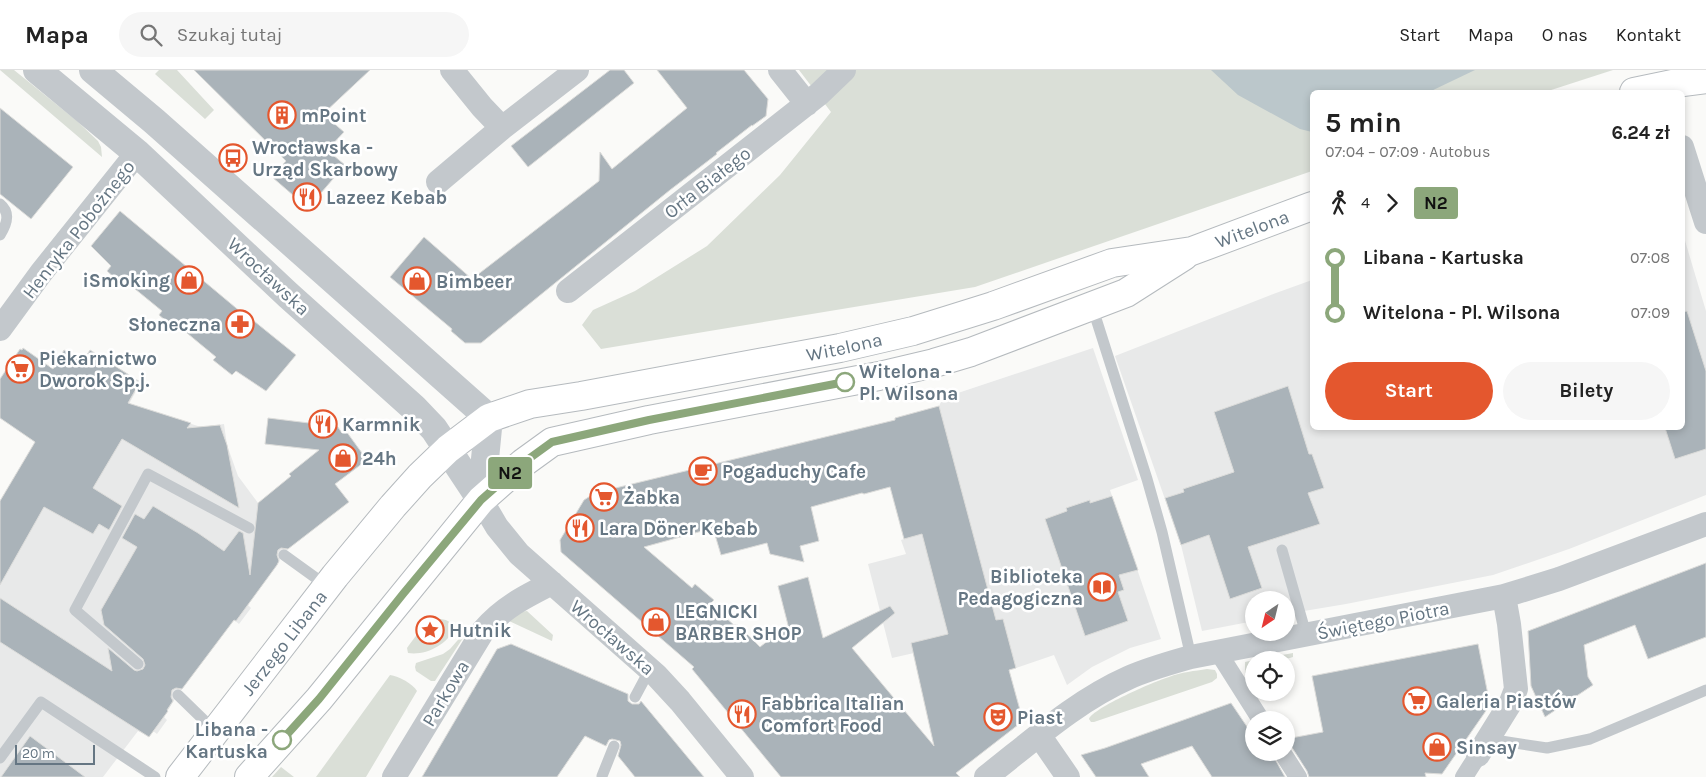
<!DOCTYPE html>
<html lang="pl">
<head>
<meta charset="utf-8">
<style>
  body { margin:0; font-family:Karla,sans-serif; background:#f6f6f6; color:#222; height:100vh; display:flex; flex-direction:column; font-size:19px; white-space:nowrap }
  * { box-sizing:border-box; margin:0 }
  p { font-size:16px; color:#767676 }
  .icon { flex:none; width:28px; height:28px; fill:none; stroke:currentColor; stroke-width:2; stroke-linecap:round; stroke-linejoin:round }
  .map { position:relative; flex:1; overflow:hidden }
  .sheet { position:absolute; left:1310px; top:20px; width:375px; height:340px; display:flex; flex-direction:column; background:#fff; border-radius:8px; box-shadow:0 2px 8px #0003 }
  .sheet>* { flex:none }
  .badge { padding:0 10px; border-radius:4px; font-size:18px; line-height:32px }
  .needle { width:32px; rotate:215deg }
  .controls { position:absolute; left:1245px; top:521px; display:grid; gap:10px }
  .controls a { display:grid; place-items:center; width:50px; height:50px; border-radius:50%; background:#fff; box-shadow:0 2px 8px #0003; font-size:25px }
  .scale { position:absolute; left:15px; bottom:12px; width:80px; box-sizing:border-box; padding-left:5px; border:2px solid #657683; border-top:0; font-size:14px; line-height:18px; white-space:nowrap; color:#657683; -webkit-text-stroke:4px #fff; paint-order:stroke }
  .map>.badge { position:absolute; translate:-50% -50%; box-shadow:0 0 0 2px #fff }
  .legs { display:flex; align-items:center; gap:8px; height:55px; padding:0 15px; font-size:16px }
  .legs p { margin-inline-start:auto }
  .headline { display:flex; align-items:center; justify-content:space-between; height:85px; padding:0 15px }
  h1 { font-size:28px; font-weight:700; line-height:38px }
  .action { display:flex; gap:10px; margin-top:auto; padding:10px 15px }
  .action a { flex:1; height:58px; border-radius:30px; background:#e4572e; color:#fff; font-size:20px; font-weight:700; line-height:58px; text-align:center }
  .action a+a { background:#f6f6f6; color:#222 }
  ul { padding:0 15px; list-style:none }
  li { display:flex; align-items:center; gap:18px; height:55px; font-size:19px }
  li i { display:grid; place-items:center; width:8px; height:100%; margin:0 6px; background:currentColor }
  li i::after { content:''; width:12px; height:12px; margin:-6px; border:4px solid; border-radius:50%; background:#fff }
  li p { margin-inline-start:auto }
  li:first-child i { background:linear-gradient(#0000 50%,currentColor 0) }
  li:last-child i { background:linear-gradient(currentColor 50%,#0000 0) }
  header { display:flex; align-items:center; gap:30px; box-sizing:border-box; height:70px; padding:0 25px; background:#fff; border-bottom:1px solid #e0e0e0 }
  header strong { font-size:24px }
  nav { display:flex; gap:28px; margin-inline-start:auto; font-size:18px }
  .search { width:350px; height:45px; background:#f6f6f6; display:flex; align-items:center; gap:12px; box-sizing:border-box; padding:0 18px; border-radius:28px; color:#767676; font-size:19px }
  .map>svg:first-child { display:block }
  .built { fill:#e8e9e9 }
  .green { fill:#dadfd7 }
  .water { fill:#bbc7cb }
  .building { fill:#aab3b9; stroke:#dcdcda; fill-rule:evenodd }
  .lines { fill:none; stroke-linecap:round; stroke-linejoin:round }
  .primary-casing { stroke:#b5babe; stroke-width:30 }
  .service { stroke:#c3c8cc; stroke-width:11 }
  .pedestrian { stroke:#c3c8cc; stroke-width:18 }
  .minor { stroke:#c3c8cc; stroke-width:24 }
  .tertiary { stroke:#c3c8cc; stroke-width:28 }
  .primary { stroke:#fff; stroke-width:28 }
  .line-1-casing { stroke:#fff; stroke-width:11 }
  .line-1 { stroke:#8ca77b; stroke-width:8 }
  .stop-1-dot { fill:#fff; stroke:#8ca77b; stroke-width:2.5 }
  .labels { text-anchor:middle; stroke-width:5; stroke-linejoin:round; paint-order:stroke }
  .poi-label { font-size:19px; font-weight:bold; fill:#657683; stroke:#fff; text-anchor:start }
  .street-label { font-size:19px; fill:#657683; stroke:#fff }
  .stop-label { font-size:19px; font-weight:bold; fill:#657683; stroke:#fff; text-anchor:start }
</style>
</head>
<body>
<header>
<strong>Mapa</strong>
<div class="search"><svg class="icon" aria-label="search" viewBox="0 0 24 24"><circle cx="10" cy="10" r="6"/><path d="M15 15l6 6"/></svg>Szukaj tutaj</div>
<nav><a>Start</a><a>Mapa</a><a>O nas</a><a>Kontakt</a></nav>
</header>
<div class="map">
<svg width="1706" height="707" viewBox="0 0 1706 707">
  <rect width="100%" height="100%" fill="#fafaf8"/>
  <path class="built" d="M 1683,164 L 1706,241 L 1706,425 L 1569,479 L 1493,505 L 1346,534 L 1286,544 L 1286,530 L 1254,530 L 1254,551 L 1202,561 L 1181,475 L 1115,286 L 1276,223 L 1312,210 L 1312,358 L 1682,358 Z
    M 1093,278 L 1138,410 L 1110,420 L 1161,569 L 1130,578 L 1092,597 L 1067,615 L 1054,585 L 1016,598 L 959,613 L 914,583 L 892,588 L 868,494 L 906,484 L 901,470 L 922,463 L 895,348 L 939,336 L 943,328 Z
    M 90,280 L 141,312 L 129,334 L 201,357 L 224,354 L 227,375 L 238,406 L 290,476 L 247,534 L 251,538 L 239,554 L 234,550 L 176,627 L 164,647 L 167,650 L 157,664 L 153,661 L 149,667 L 138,661 L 103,707 L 0,707 L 0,431 Z"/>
  <path class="green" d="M 0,0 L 14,0 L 77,51 L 98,71 L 101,77 L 102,87 Z
    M 159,0 L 177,0 L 214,40 L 205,49 L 155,4 Z
    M 799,0 L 1613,0 L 1545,22 L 1312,22 L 1312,101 L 975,217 L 601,279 L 582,255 L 593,240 L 635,221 L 707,176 L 780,105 L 831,42 Z
    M 527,541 L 553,565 L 552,571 L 507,550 L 519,542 Z
    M 438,549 C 446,549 451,551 454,559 C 447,575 425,586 408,583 L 407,578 C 415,567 424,553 438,549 Z
    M 464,563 L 465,565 L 435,611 L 431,611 L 416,601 L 415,597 L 416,593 L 443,584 L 450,579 Z
    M 1293,583 L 1293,587 L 1283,590 L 1255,590 Z
    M 1254,590 L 1254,600 L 1245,603 L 1245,592 Z
    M 1207,599 L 1215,600 L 1217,604 L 1217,608 L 1212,612 L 1094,652 L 1091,652 L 1089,649 C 1093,638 1155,611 1169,607 C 1181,602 1195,601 1207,599 Z
    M 390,605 C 399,606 413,614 417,621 L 366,707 L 316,707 Z
    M 281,697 L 294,707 L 272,707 Z"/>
  <path class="water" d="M 1211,0 L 1475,0 L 1429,22 L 1312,22 L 1312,62 L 1300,59 L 1238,25 Z"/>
  <path class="building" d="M 194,0 L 370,0 L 323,44 L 344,62 L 327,80 L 345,95 L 308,138 L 272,107 L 286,91 Z
    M 610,0 L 624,0 L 634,13 L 528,97 L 511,76 Z
    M 657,0 L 744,0 L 768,29 L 766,46 L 752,56 L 752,55 L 716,83 L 717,84 L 670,120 L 481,273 L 465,273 L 451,261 L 452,259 L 390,207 L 424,167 L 472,209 L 599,111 L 600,82 L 612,99 L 687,38 Z
    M 0,38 L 73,97 L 31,149 L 0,124 Z
    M 120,141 L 248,248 L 249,247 L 296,285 L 266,321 L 236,301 L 232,305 L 213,290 L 216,287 L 199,273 L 181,258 L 178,261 L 159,245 L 162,241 L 129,214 L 125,217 L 107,201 L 111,196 L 91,176 Z
    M 1687,241 L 1706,301 L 1706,379 L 1675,389 L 1665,358 L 1682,358 L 1682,242 Z
    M 23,278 L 53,299 L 64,280 L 83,291 L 90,280 L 140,312 L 128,333 L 191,353 L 187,358 L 220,355 L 227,375 L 239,438 L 122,369 L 93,418 L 122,436 L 109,460 L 99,454 L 93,464 L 44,437 L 0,515 L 0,431 L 35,372 L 0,348 L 0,309 L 20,279 L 22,280 Z
    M 1288,316 L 1309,384 L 1312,384 L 1324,418 L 1308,423 L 1320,454 L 1248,477 L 1262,518 L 1230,529 L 1209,465 L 1181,475 L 1165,428 L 1184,422 L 1183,419 L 1234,402 L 1214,342 Z
    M 939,336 L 996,550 L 1003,549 L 1016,598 L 1009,600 L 1023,651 L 956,703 L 960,707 L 781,707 L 692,599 L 694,597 L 561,482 L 560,470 L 584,430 L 595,423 L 895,350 L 895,348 ZM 890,417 L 904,469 L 922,464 L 948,564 L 911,573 L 934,676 L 852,578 L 895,543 L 890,536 L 823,568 L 808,507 L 778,516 L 788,555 L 760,577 L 738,555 L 734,555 L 710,534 L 714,530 L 695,514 L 692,518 L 644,477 L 713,458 L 721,485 L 767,473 L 770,484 L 804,492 L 800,476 L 819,471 L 811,437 L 862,423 L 864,424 Z
    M 326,340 L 342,363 L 346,361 L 367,390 L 335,414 L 349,432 L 288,479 L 281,478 L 278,480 L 277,485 L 279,491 L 277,495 L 236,551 L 234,550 L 182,619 L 176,618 L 172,620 L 171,627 L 173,631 L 167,640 L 168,641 L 149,667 L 0,572 L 0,528 L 112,601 L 108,578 L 134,600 L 137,601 L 143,599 L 145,595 L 143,589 L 104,555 L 101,540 L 137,477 L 122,468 L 135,444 L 144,449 L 153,436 L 198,463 L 224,481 L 239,461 L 243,463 L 250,505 L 258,433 L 291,406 L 289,404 L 319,380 L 265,374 L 268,348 L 309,353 Z
    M 1112,426 L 1138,500 L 1119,505 L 1124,520 L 1118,522 L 1128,551 L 1085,566 L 1045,449 L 1067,441 L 1066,438 L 1090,430 L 1090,433 Z
    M 1706,493 L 1706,567 L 1648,589 L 1635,555 L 1584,575 L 1588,607 L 1593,615 L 1545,647 L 1531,616 L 1528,561 Z
    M 511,574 L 628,624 L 628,631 L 632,634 L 639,634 L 641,631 L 704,707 L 635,707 L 618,686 L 621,675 L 620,671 L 612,669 L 609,670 L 606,676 L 585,666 L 557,707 L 422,707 L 497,579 Z
    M 1478,574 L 1490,635 L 1442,704 L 1425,703 L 1426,707 L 1309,707 L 1307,701 L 1291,676 L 1286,672 L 1286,669 L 1323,662 L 1312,606 Z
    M 1231,633 L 1254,667 L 1254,682 L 1271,682 L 1285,707 L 1212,707 L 1192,676 L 1141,694 L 1149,707 L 1096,707 L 1081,685 L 1105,678 Z
    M 30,666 L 85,707 L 1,707 Z"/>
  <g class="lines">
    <g class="primary-casing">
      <g id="primary">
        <path d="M 1634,22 L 1677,13 L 1706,9"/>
        <path id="s1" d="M 180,707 L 335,506 L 393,436 L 420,406 L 448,379 L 489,348 L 530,334 L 581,326 L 840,278 L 913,261 L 993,236 L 1112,193 L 1192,181 L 1312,136"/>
        <path d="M 249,707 L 319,629 L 481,430 L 523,393 L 552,372 L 649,350 L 879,306 L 934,293 L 971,282 L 1126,223 L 1184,186"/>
      </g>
    </g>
    <path class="service" d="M 0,134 C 11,143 7,154 0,165
      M 1092,236 L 1147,409 L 1162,462 L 1191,587
      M 1282,480 L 1306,564
      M 284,485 L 327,516
      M 138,594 L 75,540 L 148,404 L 249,458
      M 178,625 L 215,661
      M 635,627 L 650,599
      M 1488,669 L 1547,678 L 1590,669 L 1706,620
      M 0,688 L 41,632 L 155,707
      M 602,706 L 614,676"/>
    <path class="pedestrian" d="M 1218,582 L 1261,650
      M 1282,682 L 1298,707
      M 1464,707 L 1478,685"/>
    <path class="minor" d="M 780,0 L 807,34
      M 502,58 L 577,0
      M 1682,77 L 1706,152
      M 438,112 L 502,58 L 482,37 L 452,0
      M 568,221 L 819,24 L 844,0
      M 0,259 L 41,203 L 137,83
      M 481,430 L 497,457 L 519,484 L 656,605 L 680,631 L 742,707
      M 1039,665 L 1068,707
      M 1478,685 L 1511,632 L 1516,619 L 1509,554 L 1504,526
      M 394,707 L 483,561 C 502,538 526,526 552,513
      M 986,707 C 1031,672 1076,631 1128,608 C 1148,599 1170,593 1191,587 L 1504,526 L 1559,509 L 1706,454"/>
    <path class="tertiary" d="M 37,0 L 137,83 L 288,225 L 414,338 L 434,359 L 481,430
      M 93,0 L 154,51 L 489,348 L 481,430"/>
    <use href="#primary" class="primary"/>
  </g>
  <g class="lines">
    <g class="line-1-casing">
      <path id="line-1" d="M 282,670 L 319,629 L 403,524 L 481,430 L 523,393 L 552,372 L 649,350 L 845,312"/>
    </g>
    <use href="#line-1" class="line-1"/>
  </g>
  <defs>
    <g id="building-ring" transform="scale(1.4375)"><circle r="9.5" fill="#fff" stroke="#e4572e" stroke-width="1.5"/><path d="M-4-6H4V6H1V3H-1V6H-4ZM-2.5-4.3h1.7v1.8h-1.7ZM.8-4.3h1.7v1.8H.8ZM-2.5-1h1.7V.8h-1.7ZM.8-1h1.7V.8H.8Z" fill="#e4572e"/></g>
    <g id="bus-ring" transform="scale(1.4375)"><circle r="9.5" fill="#fff" stroke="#e4572e" stroke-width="1.5"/><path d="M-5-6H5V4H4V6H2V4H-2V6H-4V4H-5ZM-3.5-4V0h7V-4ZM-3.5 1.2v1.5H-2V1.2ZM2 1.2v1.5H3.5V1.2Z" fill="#e4572e"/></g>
    <g id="restaurant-ring" transform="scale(1.4375)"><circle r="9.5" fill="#fff" stroke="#e4572e" stroke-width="1.5"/><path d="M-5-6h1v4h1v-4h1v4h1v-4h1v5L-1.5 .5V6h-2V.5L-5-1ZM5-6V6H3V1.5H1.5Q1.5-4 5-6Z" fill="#e4572e"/></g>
    <g id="shop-ring" transform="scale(1.4375)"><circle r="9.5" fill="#fff" stroke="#e4572e" stroke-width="1.5"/><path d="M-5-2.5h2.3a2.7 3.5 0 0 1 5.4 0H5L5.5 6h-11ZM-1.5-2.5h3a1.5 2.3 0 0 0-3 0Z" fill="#e4572e"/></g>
    <g id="pharmacy-ring" transform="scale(1.4375)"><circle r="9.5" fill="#fff" stroke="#e4572e" stroke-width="1.5"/><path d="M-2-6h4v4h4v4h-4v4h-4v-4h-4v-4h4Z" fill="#e4572e"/></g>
    <g id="supermarket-ring" transform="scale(1.4375)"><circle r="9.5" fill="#fff" stroke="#e4572e" stroke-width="1.5"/><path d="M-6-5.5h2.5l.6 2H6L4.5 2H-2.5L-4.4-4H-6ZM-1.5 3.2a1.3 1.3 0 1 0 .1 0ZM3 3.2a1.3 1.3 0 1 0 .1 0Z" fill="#e4572e"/></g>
    <g id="cafe-ring" transform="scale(1.4375)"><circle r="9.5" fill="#fff" stroke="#e4572e" stroke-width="1.5"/><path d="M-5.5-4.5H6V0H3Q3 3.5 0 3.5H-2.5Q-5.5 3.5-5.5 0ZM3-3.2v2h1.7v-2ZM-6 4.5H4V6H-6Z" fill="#e4572e"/></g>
    <g id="library-ring" transform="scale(1.4375)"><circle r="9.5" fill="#fff" stroke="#e4572e" stroke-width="1.5"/><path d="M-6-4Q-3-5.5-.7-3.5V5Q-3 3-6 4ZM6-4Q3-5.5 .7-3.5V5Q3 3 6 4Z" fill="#e4572e"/></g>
    <g id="sight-ring" transform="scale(1.4375)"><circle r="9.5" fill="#fff" stroke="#e4572e" stroke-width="1.5"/><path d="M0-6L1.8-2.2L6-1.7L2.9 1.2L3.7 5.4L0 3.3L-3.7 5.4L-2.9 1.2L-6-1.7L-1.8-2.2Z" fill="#e4572e"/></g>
    <g id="theatre-ring" transform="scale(1.4375)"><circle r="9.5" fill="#fff" stroke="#e4572e" stroke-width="1.5"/><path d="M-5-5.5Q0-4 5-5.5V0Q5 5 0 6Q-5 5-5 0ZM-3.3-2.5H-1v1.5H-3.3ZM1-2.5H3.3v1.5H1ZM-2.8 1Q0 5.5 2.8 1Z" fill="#e4572e"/></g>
  </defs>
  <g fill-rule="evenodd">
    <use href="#building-ring" x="282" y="45"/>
    <use href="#bus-ring" x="233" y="88"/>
    <use href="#restaurant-ring" x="307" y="127"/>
    <use href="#shop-ring" x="189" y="210"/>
    <use href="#shop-ring" x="417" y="211"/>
    <use href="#pharmacy-ring" x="240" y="254"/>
    <use href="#supermarket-ring" x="20" y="299"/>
    <use href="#restaurant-ring" x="323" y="354"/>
    <use href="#shop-ring" x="343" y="388"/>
    <use href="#cafe-ring" x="703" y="401"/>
    <use href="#supermarket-ring" x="604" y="427"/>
    <use href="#restaurant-ring" x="580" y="458"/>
    <use href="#library-ring" x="1102" y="517"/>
    <use href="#shop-ring" x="656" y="552"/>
    <use href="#sight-ring" x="430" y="560"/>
    <use href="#supermarket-ring" x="1417" y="631"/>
    <use href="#restaurant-ring" x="742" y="644"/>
    <use href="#theatre-ring" x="998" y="647"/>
    <use href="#shop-ring" x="1437" y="677"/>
  </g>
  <g class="stop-1-dot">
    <circle cx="845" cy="312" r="9"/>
    <circle cx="282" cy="670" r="9"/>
  </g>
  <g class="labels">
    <g class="poi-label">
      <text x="301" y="52">mPoint</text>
      <text x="252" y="84">Wrocławska -<tspan x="252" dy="22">Urząd Skarbowy</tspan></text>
      <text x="326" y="134">Lazeez Kebab</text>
      <text x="170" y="217" text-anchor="end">iSmoking</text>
      <text x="436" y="218">Bimbeer</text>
      <text x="221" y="261" text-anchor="end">Słoneczna</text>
      <text x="39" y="295">Piekarnictwo<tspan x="39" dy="22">Dworok Sp.j.</tspan></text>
      <text x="342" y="361">Karmnik</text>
      <text x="362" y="395">24h</text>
      <text x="722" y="408">Pogaduchy Cafe</text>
      <text x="623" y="434">Żabka</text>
      <text x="599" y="465">Lara Döner Kebab</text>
      <text x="1083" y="513" text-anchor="end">Biblioteka<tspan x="1083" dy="22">Pedagogiczna</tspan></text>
      <text x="675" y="548">LEGNICKI<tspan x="675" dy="22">BARBER SHOP</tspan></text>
      <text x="449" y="567">Hutnik</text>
      <text x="1436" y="638">Galeria Piastów</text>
      <text x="761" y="640">Fabbrica Italian<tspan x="761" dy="22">Comfort Food</tspan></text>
      <text x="1017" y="654">Piast</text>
      <text x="1456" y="684">Sinsay</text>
    </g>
    <g class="street-label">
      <text transform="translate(707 112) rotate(-38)" y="7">Orła Białego</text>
      <text transform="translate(78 159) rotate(-52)" y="7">Henryka Pobożnego</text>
      <text dy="7" stroke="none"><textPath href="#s1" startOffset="1264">Witelona</textPath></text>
      <text transform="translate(269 206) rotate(43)" y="7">Wrocławska</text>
      <text dy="7" stroke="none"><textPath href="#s1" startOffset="838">Witelona</textPath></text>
      <text transform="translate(1383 550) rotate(-11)" y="7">Świętego Piotra</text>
      <text transform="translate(613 567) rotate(41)" y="7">Wrocławska</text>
      <text dy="7" stroke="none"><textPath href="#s1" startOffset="170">Jerzego Libana</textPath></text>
      <text transform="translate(445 623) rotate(-59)" y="7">Parkowa</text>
    </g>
    <g class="stop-label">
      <text x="859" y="308">Witelona -<tspan x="859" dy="22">Pl. Wilsona</tspan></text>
      <text x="268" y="666" text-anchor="end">Libana -<tspan x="268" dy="22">Kartuska</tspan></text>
    </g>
  </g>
</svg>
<div class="controls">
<a><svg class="needle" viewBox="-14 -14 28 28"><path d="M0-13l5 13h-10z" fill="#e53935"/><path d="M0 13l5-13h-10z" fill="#767676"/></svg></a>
<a><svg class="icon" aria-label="locate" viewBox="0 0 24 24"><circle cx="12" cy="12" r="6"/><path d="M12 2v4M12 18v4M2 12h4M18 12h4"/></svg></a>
<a><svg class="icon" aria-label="layers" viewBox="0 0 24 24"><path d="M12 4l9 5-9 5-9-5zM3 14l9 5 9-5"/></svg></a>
</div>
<div class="scale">20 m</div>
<b class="badge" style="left:510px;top:403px;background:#8ca77b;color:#111">N2</b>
<section class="sheet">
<div class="headline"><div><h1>5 min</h1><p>07:04 – 07:09 · Autobus</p></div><b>6.24 zł</b></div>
<div class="legs"><svg class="icon" aria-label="walk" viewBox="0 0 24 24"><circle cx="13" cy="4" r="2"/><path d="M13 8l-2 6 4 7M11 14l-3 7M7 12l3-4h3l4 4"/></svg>4<svg class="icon" aria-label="forward" viewBox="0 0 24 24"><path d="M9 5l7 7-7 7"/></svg><b class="badge" style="background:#8ca77b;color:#111">N2</b></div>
<ul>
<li><i style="color:#8ca77b"></i><b>Libana - Kartuska</b><p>07:08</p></li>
<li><i style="color:#8ca77b"></i><b>Witelona - Pl. Wilsona</b><p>07:09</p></li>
</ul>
<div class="action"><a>Start</a><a>Bilety</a></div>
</section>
</div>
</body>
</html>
